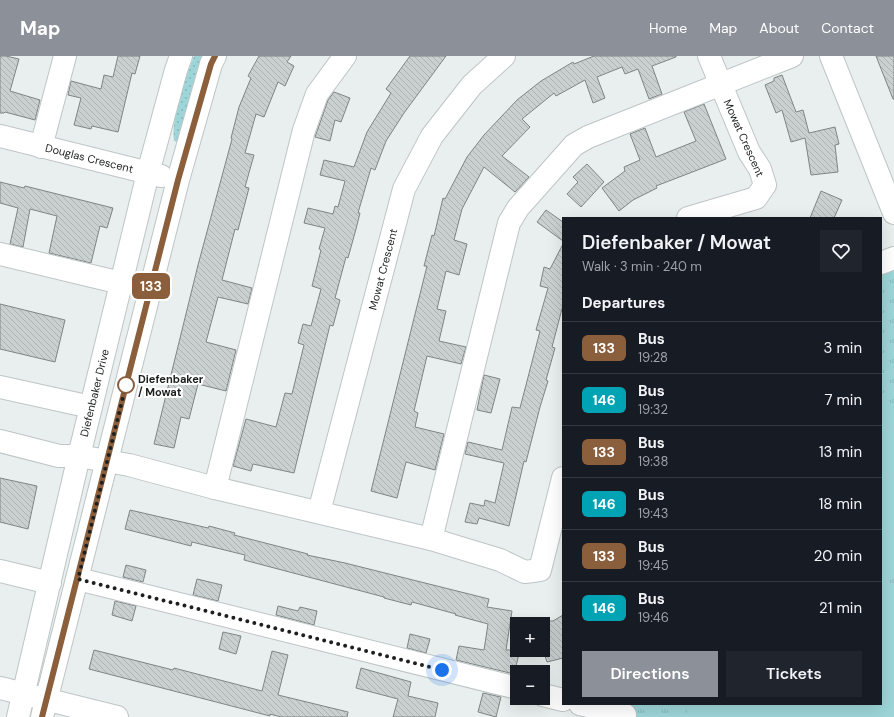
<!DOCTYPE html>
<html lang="en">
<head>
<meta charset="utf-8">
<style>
  body { margin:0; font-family:"DM Sans",sans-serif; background:#20242c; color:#f1f3f6; height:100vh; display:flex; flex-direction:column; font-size:15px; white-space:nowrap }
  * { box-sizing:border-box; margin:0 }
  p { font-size:13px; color:#9ea1a6 }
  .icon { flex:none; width:22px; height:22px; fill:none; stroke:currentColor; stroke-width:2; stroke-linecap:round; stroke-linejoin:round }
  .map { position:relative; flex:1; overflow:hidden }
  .panel { position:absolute; left:562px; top:161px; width:320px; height:488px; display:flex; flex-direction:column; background:#171b24; border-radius:0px; box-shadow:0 4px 16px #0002 }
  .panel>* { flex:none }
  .badge { padding:0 8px; border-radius:6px; font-size:14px; line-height:26px }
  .tools { position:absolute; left:510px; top:561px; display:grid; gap:8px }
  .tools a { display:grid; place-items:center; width:40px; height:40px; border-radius:0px; background:#171b24; box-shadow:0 4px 16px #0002; font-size:20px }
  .you { position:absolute; width:20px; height:20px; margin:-10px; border:3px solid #fff; border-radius:50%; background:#1a73e8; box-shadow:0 0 0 6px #1a73e833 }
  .map>.badge { position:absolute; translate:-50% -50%; box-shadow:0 0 0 2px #fff }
  h2 { padding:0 20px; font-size:15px; line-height:36px }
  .round { display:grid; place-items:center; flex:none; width:42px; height:42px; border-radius:0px; background:#20242c }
  .overview { display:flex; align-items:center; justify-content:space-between; height:68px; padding:0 20px }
  h1 { font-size:19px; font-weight:600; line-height:30px }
  .cta { display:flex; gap:8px; margin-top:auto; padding:8px 20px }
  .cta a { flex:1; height:46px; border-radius:0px; background:#8c9099; color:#fff; font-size:16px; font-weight:600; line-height:46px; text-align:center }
  .cta a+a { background:#20242c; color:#f1f3f6 }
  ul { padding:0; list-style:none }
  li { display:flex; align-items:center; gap:12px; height:52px; padding:0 20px; border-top:1px solid #363941 }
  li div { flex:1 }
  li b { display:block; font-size:15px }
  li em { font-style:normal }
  li .badge { min-width:44px; font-weight:700; text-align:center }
  header { display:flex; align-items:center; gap:24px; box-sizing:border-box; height:56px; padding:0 20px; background:#8c9099; color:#fff }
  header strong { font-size:19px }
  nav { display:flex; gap:22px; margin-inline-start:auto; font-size:14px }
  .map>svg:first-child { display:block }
  .grass { fill:url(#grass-dots) }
  .park { fill:url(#park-tufts) }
  .pitch { fill:#9dd5d8 }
  .building { fill:url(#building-back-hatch); stroke:#7f8585 }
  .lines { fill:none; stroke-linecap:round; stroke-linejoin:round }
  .minor-casing { stroke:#bec5c5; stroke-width:24 }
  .minor { stroke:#fff; stroke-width:22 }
  .line-casing { stroke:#fff; stroke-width:9 }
  .line { stroke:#8b5e3c; stroke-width:6 }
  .walk { stroke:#1e2020; stroke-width:4; stroke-dasharray:0 7.2 }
  .stop-dot { fill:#fff; stroke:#8b5e3c; stroke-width:2 }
  .labels { text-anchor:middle; stroke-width:4; stroke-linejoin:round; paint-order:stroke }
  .street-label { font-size:11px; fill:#1e2020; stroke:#fff }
  .stop-label { font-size:11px; font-weight:bold; fill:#1e2020; stroke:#fff; text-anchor:start }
</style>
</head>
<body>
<header>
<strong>Map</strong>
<nav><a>Home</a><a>Map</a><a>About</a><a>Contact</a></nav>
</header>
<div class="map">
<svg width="894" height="661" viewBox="0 0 894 661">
  <defs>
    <pattern id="grass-dots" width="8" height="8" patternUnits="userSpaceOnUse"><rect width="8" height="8" fill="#9dd5d8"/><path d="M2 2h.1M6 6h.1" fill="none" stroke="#87b7b9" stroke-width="1.8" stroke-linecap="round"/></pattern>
    <pattern id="park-tufts" width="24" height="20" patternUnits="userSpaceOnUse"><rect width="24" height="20" fill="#9dd5d8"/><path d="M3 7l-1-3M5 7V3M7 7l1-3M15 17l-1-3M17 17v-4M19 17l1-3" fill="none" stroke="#87b7b9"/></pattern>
    <pattern id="building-back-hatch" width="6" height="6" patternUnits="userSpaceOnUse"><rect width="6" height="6" fill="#cad0d0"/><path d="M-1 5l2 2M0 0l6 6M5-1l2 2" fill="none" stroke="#adb2b2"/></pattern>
  </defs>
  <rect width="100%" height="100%" fill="#e9efef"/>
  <path class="grass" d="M 194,0 L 205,0 L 178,86 L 174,85 C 171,59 185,24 194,0 Z"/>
  <path class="park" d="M 894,207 L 894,661 L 620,661 L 623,648 L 881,648 L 881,212 Z"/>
  <path class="pitch" d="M 881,343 L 894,360 L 894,518 L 881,521 Z
    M 881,531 L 889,533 L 894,537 L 894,652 L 892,661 L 686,661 L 688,648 L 881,648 Z"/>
  <path class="building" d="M 0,0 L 6,0 L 19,3 L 10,35 L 40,44 L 35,64 L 5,56 L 4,57 L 0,57 Z
    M 118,0 L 140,0 L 135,18 L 132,17 L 118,76 L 92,70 L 91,73 L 74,69 L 81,42 L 68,39 L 71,25 L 101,33 L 104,19 L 113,21 Z
    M 259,0 L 291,0 L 287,6 L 294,10 L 285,30 L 278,26 L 264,61 L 256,58 L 245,97 L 254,99 L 245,131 L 249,132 L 238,174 L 235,173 L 222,224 L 252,232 L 248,248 L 218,241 L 206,286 L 236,294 L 226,335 L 198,328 L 189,363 L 181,361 L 174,392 L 154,388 L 198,209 L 232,83 L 231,82 L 239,51 L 251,22 L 248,20 Z
    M 410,0 L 446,0 L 404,57 L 386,85 L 375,114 L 371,112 L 358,157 L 360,157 L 356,173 L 348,202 L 346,201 L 335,242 L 340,244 L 333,270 L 330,269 L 294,417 L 253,408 L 251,415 L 233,410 L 246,363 L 276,371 L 285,337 L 292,338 L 304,289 L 298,287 L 303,268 L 311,270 L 321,233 L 312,230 L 321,194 L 319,193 L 325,172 L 304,167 L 308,152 L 333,158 L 335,150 L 338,151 L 345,125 L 320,119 L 324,104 L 354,111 L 367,76 L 391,37 L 386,33 Z
    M 594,0 L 676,0 L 676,1 L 652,10 L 662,38 L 649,43 L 638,13 L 625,18 L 622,11 L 597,21 L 605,42 L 593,47 L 585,24 L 556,40 L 554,37 L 522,63 L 530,71 L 502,100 L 529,121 L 515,136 L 484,111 L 462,153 L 454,184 L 467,188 L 459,219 L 446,215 L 437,253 L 446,255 L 439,285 L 466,291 L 461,308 L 427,300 L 414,355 L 418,357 L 415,371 L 444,378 L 435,414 L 406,406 L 397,442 L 371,435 L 427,210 L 424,210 L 432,179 L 434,180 L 443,142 L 445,143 L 467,101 L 484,79 L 517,44 L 541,25 L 573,6 L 574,8 Z
    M 876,0 L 894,0 L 894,43 L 893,43 Z
    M 782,19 L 796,56 L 803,54 L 809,77 L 835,71 L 839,88 L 835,89 L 838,116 L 811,119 L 805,82 L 791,86 L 782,54 L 776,57 L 765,29 L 774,25 L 774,22 Z
    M 334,36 L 350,42 L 341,66 L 335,64 L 330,85 L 315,81 L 328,44 Z
    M 704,48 L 726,103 L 656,130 L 657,132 L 633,144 L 619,155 L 602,132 L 625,115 L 624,111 L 640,104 L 630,78 L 645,72 L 656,101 L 696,85 L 684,56 Z
    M 587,108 L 604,126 L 581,151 L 567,138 L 578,126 L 573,121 Z
    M 0,126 L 24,132 L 25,130 L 113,152 L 107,172 L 100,170 L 91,207 L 49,197 L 57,160 L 30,153 L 23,191 L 10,188 L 18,152 L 0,147 Z
    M 821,135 L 842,144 L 834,162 L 810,162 Z
    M 546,154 L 563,166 L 563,185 L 537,166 Z
    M 563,188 L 563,249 L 552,291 L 555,292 L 546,324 L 548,325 L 540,351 L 526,406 L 524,405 L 509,470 L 479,462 L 477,468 L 465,466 L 470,447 L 484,450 L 485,444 L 495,447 L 504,407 L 465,398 L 468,386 L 502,394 L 512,351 L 520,352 L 540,275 L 536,274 L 548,232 L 540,230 L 544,211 L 550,213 Z
    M 0,248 L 65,264 L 55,306 L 0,293 Z
    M 484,319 L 500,323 L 491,357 L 477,354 Z
    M 0,422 L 37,430 L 28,473 L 0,466 Z
    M 130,454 L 208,472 L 209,470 L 235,477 L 234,479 L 308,498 L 307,499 L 345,507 L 489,543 L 487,551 L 512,555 L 506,594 L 520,594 L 514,618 L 456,604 L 459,590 L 484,594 L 488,568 L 455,559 L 456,558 L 412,546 L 411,549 L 384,542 L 384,541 L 244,504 L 245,499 L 192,486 L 191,490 L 125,473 Z
    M 126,509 L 146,514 L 143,526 L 123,521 Z
    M 197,523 L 222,529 L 218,545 L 193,539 Z
    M 115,545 L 136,550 L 132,565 L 112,559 Z
    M 278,550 L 298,555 L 300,551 L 317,555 L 314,569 L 276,559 Z
    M 563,559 L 563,602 L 547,606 L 543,594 L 543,565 L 553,565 Z
    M 223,576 L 241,580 L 236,598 L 219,593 Z
    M 410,578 L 430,583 L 426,597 L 407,592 Z
    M 94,594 L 173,614 L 174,612 L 262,635 L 272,595 L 288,599 L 278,639 L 348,656 L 347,661 L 281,661 L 270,658 L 270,660 L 89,613 Z
    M 361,612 L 411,626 L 408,640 L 438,647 L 435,661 L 393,661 L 398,643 L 356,632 Z
    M 483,637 L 501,641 L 496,661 L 478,656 Z"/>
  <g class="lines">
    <g class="minor-casing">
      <g id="minor">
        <path d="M 831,0 L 894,157"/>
        <path id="s1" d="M 0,80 L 161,120"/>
        <path d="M 41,91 L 65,0"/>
        <path d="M 688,162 L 756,142 L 765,129 L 760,113 L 749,96 L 709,0"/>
        <path d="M 0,198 L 121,227"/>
        <path d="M 881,207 L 894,202"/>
        <path d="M 0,331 L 91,351"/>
        <path d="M 0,385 L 59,400 L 79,400 L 129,409 L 215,432 L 431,483 L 500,504 L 525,516 L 540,514 L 563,422"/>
        <path d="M 215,432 L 304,74 L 317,38 L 345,0"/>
        <path id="s2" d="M 319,456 L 404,133 L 432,80 L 472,29 L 504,0"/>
        <path d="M 431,483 L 509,167 L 518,152 L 574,89 L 588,81 L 792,0"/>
        <path d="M 0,515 L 50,527"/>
        <path d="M 78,523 L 517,632"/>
        <path d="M 0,632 L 117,661"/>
        <path d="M 543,639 L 563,644"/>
        <path d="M 580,648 L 625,659"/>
        <path id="s3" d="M 18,661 L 79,400 L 148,117 L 176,14 L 181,0"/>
        <path d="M 42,661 L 178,124 L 211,8 L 215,0"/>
      </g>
    </g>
    <use href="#minor" class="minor"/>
  </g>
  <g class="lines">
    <g class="line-casing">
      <path id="line" d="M 42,661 L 178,124 L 211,8 L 215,0"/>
    </g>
    <use href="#line" class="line"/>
    <path class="walk" d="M 126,329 L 78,523 L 442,614"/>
  </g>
  <circle class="stop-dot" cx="126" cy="329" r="8"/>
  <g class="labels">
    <g class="street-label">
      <text transform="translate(744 82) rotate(66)" y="4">Mowat Crescent</text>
      <text dy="4" stroke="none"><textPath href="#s1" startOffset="92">Douglas Crescent</textPath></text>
      <text dy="4" stroke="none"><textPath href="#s2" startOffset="251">Mowat Crescent</textPath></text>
      <text dy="4" stroke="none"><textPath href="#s3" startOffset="333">Diefenbaker Drive</textPath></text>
    </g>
    <g class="stop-label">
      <text x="138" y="327">Diefenbaker<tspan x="138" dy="13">/ Mowat</tspan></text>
    </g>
  </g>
</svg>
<div class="tools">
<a>+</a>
<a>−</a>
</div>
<div class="you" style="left:442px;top:614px"></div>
<b class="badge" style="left:151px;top:230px;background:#8b5e3c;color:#fff">133</b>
<section class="panel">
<div class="overview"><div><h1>Diefenbaker / Mowat</h1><p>Walk · 3 min · 240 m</p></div><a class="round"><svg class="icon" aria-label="heart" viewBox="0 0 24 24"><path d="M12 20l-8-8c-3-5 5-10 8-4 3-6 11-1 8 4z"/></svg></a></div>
<h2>Departures</h2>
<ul>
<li><span class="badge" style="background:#8b5e3c;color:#fff">133</span><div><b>Bus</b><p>19:28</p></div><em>3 min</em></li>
<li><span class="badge" style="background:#00a3b4;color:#fff">146</span><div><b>Bus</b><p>19:32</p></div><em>7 min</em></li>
<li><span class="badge" style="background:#8b5e3c;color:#fff">133</span><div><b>Bus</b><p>19:38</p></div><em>13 min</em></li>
<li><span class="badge" style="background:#00a3b4;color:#fff">146</span><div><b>Bus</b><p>19:43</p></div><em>18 min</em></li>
<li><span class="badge" style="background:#8b5e3c;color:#fff">133</span><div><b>Bus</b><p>19:45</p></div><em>20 min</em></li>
<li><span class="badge" style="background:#00a3b4;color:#fff">146</span><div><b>Bus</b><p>19:46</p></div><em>21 min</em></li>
</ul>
<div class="cta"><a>Directions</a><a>Tickets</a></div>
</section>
</div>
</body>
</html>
